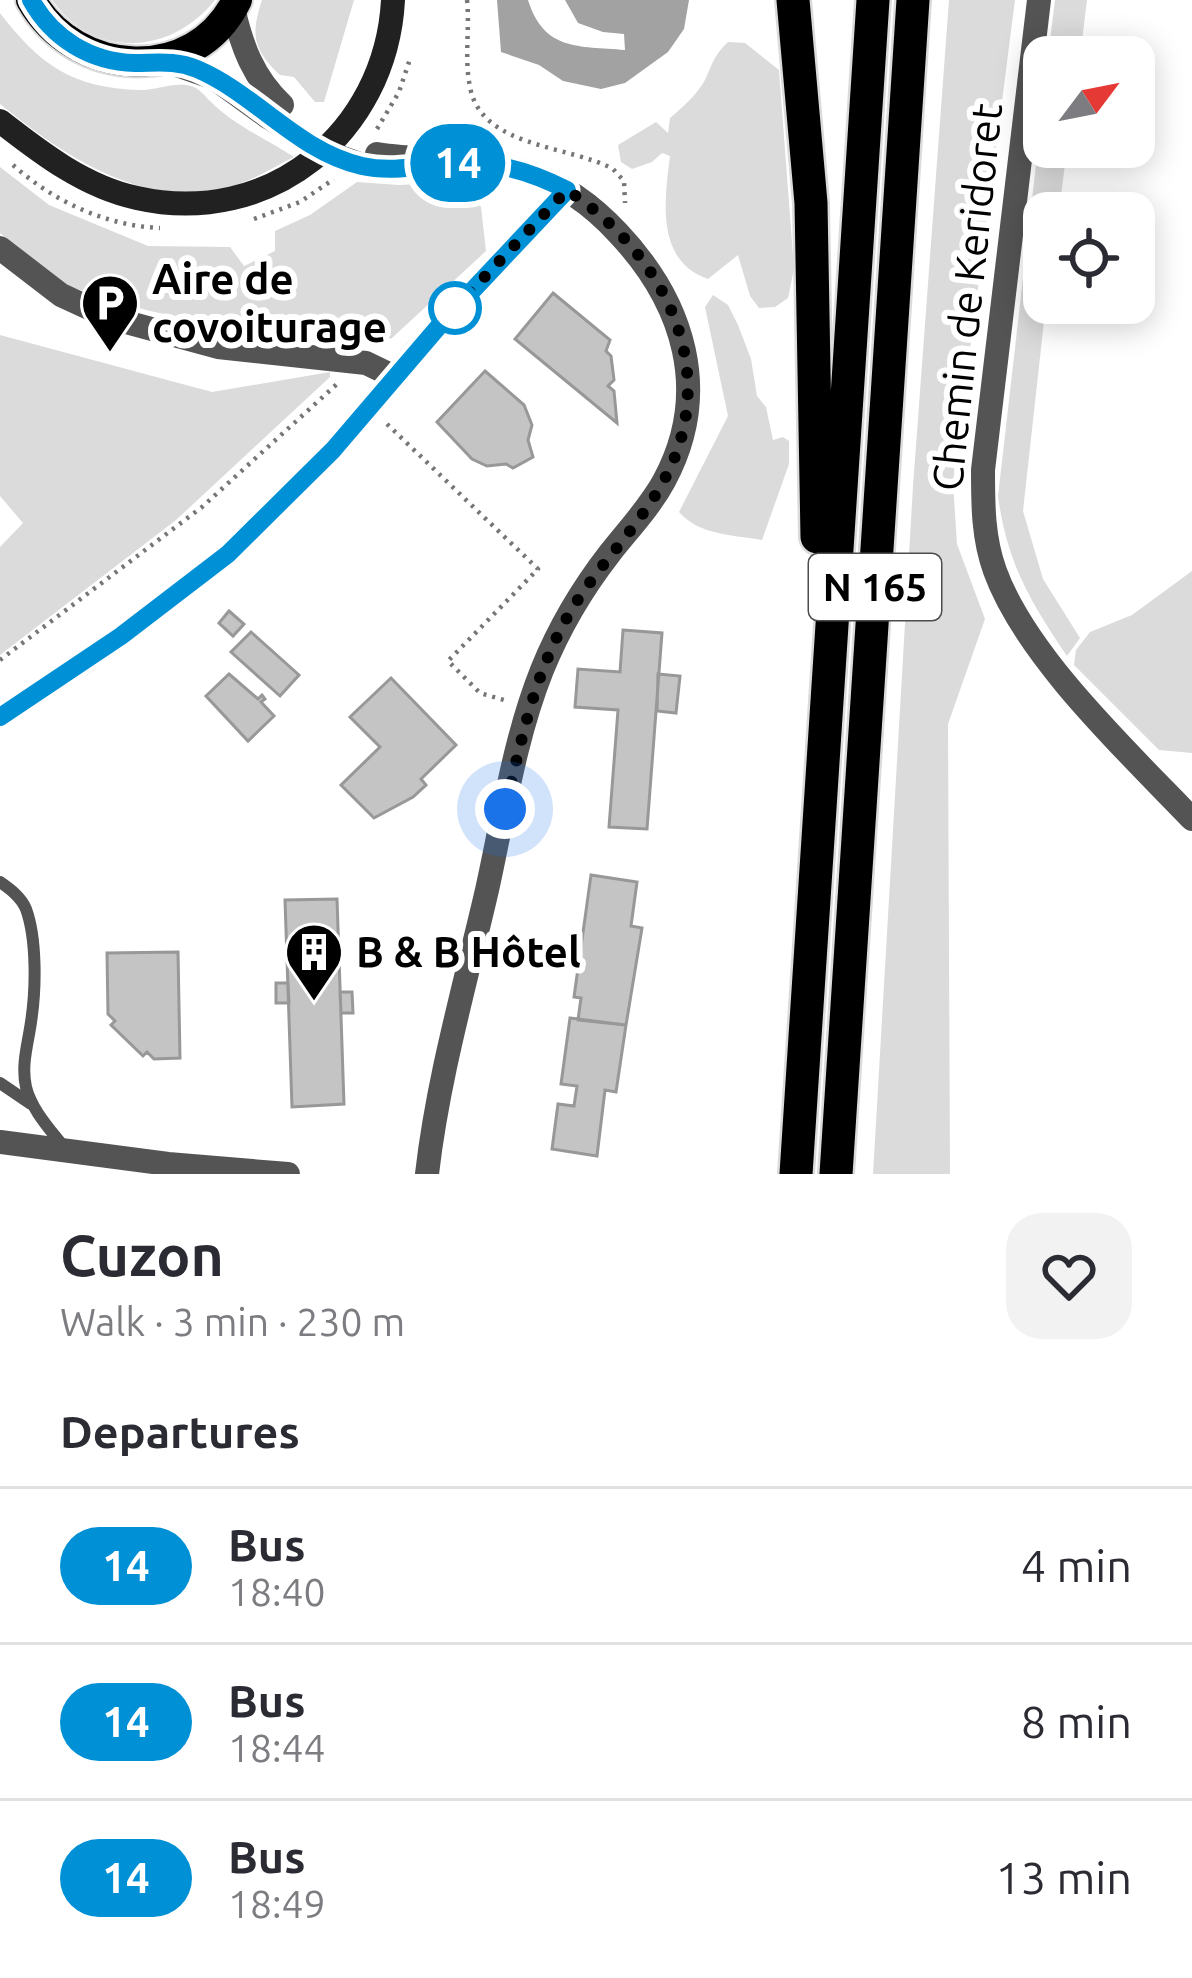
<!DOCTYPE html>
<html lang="en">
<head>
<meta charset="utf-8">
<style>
  body { margin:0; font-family:Ubuntu,sans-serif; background:#f2f2f3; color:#2b2b33; height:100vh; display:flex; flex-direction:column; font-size:45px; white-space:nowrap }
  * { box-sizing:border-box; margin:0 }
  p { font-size:39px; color:#7c7c81 }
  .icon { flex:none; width:66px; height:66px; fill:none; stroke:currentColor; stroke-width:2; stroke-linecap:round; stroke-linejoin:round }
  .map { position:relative; height:1174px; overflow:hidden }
  .drawer { display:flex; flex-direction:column; background:#fff; flex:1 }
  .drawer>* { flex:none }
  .badge { padding:0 24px; border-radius:39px; font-size:42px; line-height:78px }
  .needle { width:78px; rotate:58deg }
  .tools { position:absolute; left:1023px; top:36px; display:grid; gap:24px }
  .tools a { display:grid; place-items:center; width:132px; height:132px; border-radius:24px; background:#fff; box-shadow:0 6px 30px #0003; font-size:60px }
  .you { position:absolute; width:60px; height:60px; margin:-30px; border:9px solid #fff; border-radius:50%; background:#1a73e8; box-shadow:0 0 0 18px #1a73e833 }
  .map>.badge { position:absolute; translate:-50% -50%; box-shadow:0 0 0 6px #fff }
  h2 { padding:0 60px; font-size:45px; line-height:108px }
  .round { display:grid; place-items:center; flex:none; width:126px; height:126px; border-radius:36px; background:#f2f2f3 }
  .summary { display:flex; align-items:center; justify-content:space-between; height:204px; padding:0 60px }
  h1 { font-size:57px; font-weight:700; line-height:90px }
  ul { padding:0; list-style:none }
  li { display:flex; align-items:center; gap:36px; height:156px; padding:0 60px; border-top:3px solid #e1e1e2 }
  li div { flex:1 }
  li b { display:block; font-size:45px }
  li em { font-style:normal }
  li .badge { min-width:132px; font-weight:700; text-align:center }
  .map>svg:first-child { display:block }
  .green { fill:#dbdbdb }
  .water { fill:#a2a2a2 }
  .building { fill:#c4c4c4; stroke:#989898; stroke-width:3 }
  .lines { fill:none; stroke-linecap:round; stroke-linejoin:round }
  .primary-casing { stroke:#dbdbdb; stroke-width:34 }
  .trunk-casing { stroke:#dbdbdb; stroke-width:38 }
  .path { stroke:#767676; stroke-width:4.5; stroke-dasharray:3 6; stroke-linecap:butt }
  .service { stroke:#545454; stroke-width:12 }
  .minor { stroke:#545454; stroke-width:24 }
  .secondary { stroke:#212121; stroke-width:24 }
  .primary { stroke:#000; stroke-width:30 }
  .trunk { stroke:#000; stroke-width:33 }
  .minor-bridge { stroke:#545454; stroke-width:24 }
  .line-casing { stroke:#fff; stroke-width:27 }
  .line { stroke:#0090d6; stroke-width:18 }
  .walk { stroke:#000; stroke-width:12; stroke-dasharray:0 21.6 }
  .stop-dot { fill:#fff; stroke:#0090d6; stroke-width:6 }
  .labels { text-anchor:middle; stroke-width:12; stroke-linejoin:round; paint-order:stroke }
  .shield { fill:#fff; stroke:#4c4c4c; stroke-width:3 }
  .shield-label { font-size:39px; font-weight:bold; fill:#000 }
  .poi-label { font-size:42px; font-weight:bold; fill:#000; stroke:#fff; text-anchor:start }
  .street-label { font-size:42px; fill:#000; stroke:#fff }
</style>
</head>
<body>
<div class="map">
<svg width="1192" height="1174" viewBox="0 0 1192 1174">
  <rect width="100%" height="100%" fill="#fff"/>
  <path class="green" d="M 52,0 L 215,0 C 171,55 95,60 52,0 Z
    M 262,0 L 354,0 L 324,102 L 315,102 L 294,77 L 280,75 C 252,49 251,34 262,0 Z
    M 949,0 L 1015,0 L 953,482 L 957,544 L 985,619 L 948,724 L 950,1174 L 873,1174 L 913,486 Z
    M 1055,0 L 1087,0 L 1080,57 L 1048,57 Z
    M 0,13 C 40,65 72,88 140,90 C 155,90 171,83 186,85 C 197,86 202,93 209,100 C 232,124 266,139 294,157 C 272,168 250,182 226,188 C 140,209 63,155 0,104 Z
    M 728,42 L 745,43 L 779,70 L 794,269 L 788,298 L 775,307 L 759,308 L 750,296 L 738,255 L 708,279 C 656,261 664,202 670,156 L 662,153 L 652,162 L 632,169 L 621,162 L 618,145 L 656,122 L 668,133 L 670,118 C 684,106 698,94 706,78 C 713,62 715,54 728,42 Z
    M 1044,95 L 1044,147 L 1067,147 L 1059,213 L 1044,213 L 1046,303 L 1023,511 L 1043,579 L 1080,638 L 1067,656 C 1030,601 1007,563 998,496 Z
    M 0,167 L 49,205 L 148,246 L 230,247 L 244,266 L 275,251 L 275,231 L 310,215 L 357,182 L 399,185 L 458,182 L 469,186 L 481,207 L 486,251 L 392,338 L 381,341 L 339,334 L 257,335 L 146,310 L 61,284 L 0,233 Z
    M 713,295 L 728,305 L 738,325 L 751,359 L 757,396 L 766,407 L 773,440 L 783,437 L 789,441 L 789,464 L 762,540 C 733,535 699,535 679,512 L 728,416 L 705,307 Z
    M 0,335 L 212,392 L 330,372 L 330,377 L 176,520 L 0,655 L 0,547 L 23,523 L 0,496 Z
    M 1192,571 L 1192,753 L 1159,750 L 1074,665 L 1076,650 L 1090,632 L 1132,615 Z"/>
  <path class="water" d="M 497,0 L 528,0 C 544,51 578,46 625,50 L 624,34 L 603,32 L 578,23 L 565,0 L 689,0 L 684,29 L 668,52 L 625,83 L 601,89 L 563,81 L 539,65 L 501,52 Z"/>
  <path class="building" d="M 553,293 L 610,340 L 606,351 L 611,356 L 614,380 L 608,386 L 614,391 L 617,423 L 515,339 Z
    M 485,371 L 524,405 L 532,425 L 528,440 L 533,457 L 513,468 L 506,464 L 487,466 L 472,459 L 437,422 Z
    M 229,611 L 244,624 L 233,636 L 219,623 Z
    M 623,630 L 662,633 L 647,829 L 609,827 L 618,710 L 575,707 L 578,669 L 620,672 Z
    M 251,632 L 299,675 L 280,696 L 231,652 Z
    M 229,674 L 258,699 L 262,695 L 265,699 L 261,702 L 274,716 L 248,741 L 206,696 Z
    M 658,674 L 680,676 L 676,713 L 657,711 Z
    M 391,678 L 456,745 L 421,779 L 426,785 L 413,797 L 374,818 L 341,785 L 380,747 L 350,717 Z
    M 591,875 L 637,882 L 631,926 L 642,928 L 626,1025 L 578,1020 L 581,998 L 574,997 Z
    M 337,899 L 344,1104 L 292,1107 L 285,900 Z
    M 178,952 L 180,1058 L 154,1059 L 147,1052 L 143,1056 L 111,1025 L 115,1021 L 108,1014 L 107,953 Z
    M 276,983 L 288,983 L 289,1003 L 276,1003 Z
    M 340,992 L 352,992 L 353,1013 L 341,1013 Z
    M 570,1018 L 626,1025 L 616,1092 L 605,1090 L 597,1156 L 552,1149 L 558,1104 L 574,1106 L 577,1086 L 561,1084 Z"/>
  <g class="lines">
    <g class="primary-casing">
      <path id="primary" d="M 31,0 C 75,78 195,86 237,0"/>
    </g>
    <g class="trunk-casing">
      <path id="trunk" d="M 793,0 L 811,203 L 817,537
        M 796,1174 L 873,0
        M 836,1174 L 913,0"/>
    </g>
    <path class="path" d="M 467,0 C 470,29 464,58 470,87 C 481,148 569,145 613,169 L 624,181 L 625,203
      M 377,129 L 399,92 L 410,59
      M 13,165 C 53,201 106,226 160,228
      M 254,219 L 300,202 L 334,179
      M 387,424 L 538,569 L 448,661 L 480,693 L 504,700
      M 0,660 L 202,507 L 337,384"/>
    <path class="service" d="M 0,882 C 10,889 21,897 26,909 C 37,939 36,990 31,1022 C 28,1044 21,1065 26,1087 C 32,1111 51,1130 66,1150
      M 0,1083 L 31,1104"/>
    <path class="minor" d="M 1039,0 L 983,470 C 983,505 983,538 995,571 C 1026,657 1129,753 1192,819
      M 233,8 C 242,47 253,77 282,105
      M 162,60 L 214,78 L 268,117
      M 377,154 C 426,162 482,156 530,173 C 565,185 593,206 618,233 C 684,303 712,392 664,481 C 650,507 628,530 610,553 C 582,589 559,628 542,670 C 514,740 503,818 487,890 C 465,985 438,1078 427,1174
      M 0,248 L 61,295 L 111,318 L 218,347 L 366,363 L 395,377
      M 0,717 L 86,661 L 228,554 L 333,450 L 417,350 L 567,190
      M 0,1142 L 168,1164 L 288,1174"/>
    <path class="secondary" d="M 0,121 C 41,153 85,187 137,198 C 269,228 386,133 393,0"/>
    <use href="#primary" class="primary"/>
    <use href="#trunk" class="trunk"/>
    <path class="minor-bridge" d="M 268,117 L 318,149 L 365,166"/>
  </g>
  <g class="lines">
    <g class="line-casing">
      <path id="line" d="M 0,717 L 121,636 L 228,554 L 333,450 L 440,325 L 567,190 C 532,172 493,160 453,163 C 422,165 393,173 362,166 C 297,151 256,94 197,69 C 175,60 158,63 135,63 C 90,62 52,38 31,0"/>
    </g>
    <use href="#line" class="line"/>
    <path class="walk" d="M 455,308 L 567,190 C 665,254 724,372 663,482 C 635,533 590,573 563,625 C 532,683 520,747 505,809"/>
  </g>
  <defs>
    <g id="parking-pin" transform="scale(3)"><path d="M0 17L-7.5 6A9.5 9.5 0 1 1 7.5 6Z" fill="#000" stroke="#fff"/><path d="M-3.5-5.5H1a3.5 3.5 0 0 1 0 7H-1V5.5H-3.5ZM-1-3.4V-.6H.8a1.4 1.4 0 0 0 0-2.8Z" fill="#fff"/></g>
    <g id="building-pin" transform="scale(3)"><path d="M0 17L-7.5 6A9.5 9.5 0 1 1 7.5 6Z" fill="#000" stroke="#fff"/><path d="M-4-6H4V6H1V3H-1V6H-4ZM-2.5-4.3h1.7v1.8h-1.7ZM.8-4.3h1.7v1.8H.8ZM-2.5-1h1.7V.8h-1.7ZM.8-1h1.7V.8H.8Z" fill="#fff"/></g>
  </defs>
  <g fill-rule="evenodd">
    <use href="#parking-pin" x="110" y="303"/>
    <use href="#building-pin" x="314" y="952"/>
  </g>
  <circle class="stop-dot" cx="455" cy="308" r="24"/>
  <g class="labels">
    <rect class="shield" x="809" y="554" width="132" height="66" rx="9"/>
    <g class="shield-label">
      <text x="875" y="601">N 165</text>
    </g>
    <g class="poi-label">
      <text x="152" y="294">Aire de<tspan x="152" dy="48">covoiturage</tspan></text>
      <text x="356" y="967">B &amp; B Hôtel</text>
    </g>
    <g class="street-label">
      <text transform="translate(967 297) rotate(-84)" y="15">Chemin de Keridoret</text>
    </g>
  </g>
</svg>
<div class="tools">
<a><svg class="needle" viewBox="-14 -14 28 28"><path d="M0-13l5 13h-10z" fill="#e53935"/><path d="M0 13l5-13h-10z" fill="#7c7c81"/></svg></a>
<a><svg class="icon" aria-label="locate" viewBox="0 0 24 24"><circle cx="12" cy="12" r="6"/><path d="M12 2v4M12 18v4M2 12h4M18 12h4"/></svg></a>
</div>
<div class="you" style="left:505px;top:809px"></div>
<b class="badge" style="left:458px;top:163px;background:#0090d6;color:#fff">14</b>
</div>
<section class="drawer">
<div class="summary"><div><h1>Cuzon</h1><p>Walk · 3 min · 230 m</p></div><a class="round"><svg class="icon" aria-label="heart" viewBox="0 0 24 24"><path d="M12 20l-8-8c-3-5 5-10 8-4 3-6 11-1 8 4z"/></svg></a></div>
<h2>Departures</h2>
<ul>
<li><span class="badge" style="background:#0090d6;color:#fff">14</span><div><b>Bus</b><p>18:40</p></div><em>4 min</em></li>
<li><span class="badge" style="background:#0090d6;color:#fff">14</span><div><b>Bus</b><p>18:44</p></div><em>8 min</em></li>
<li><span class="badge" style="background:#0090d6;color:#fff">14</span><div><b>Bus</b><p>18:49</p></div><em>13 min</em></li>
</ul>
</section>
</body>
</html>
